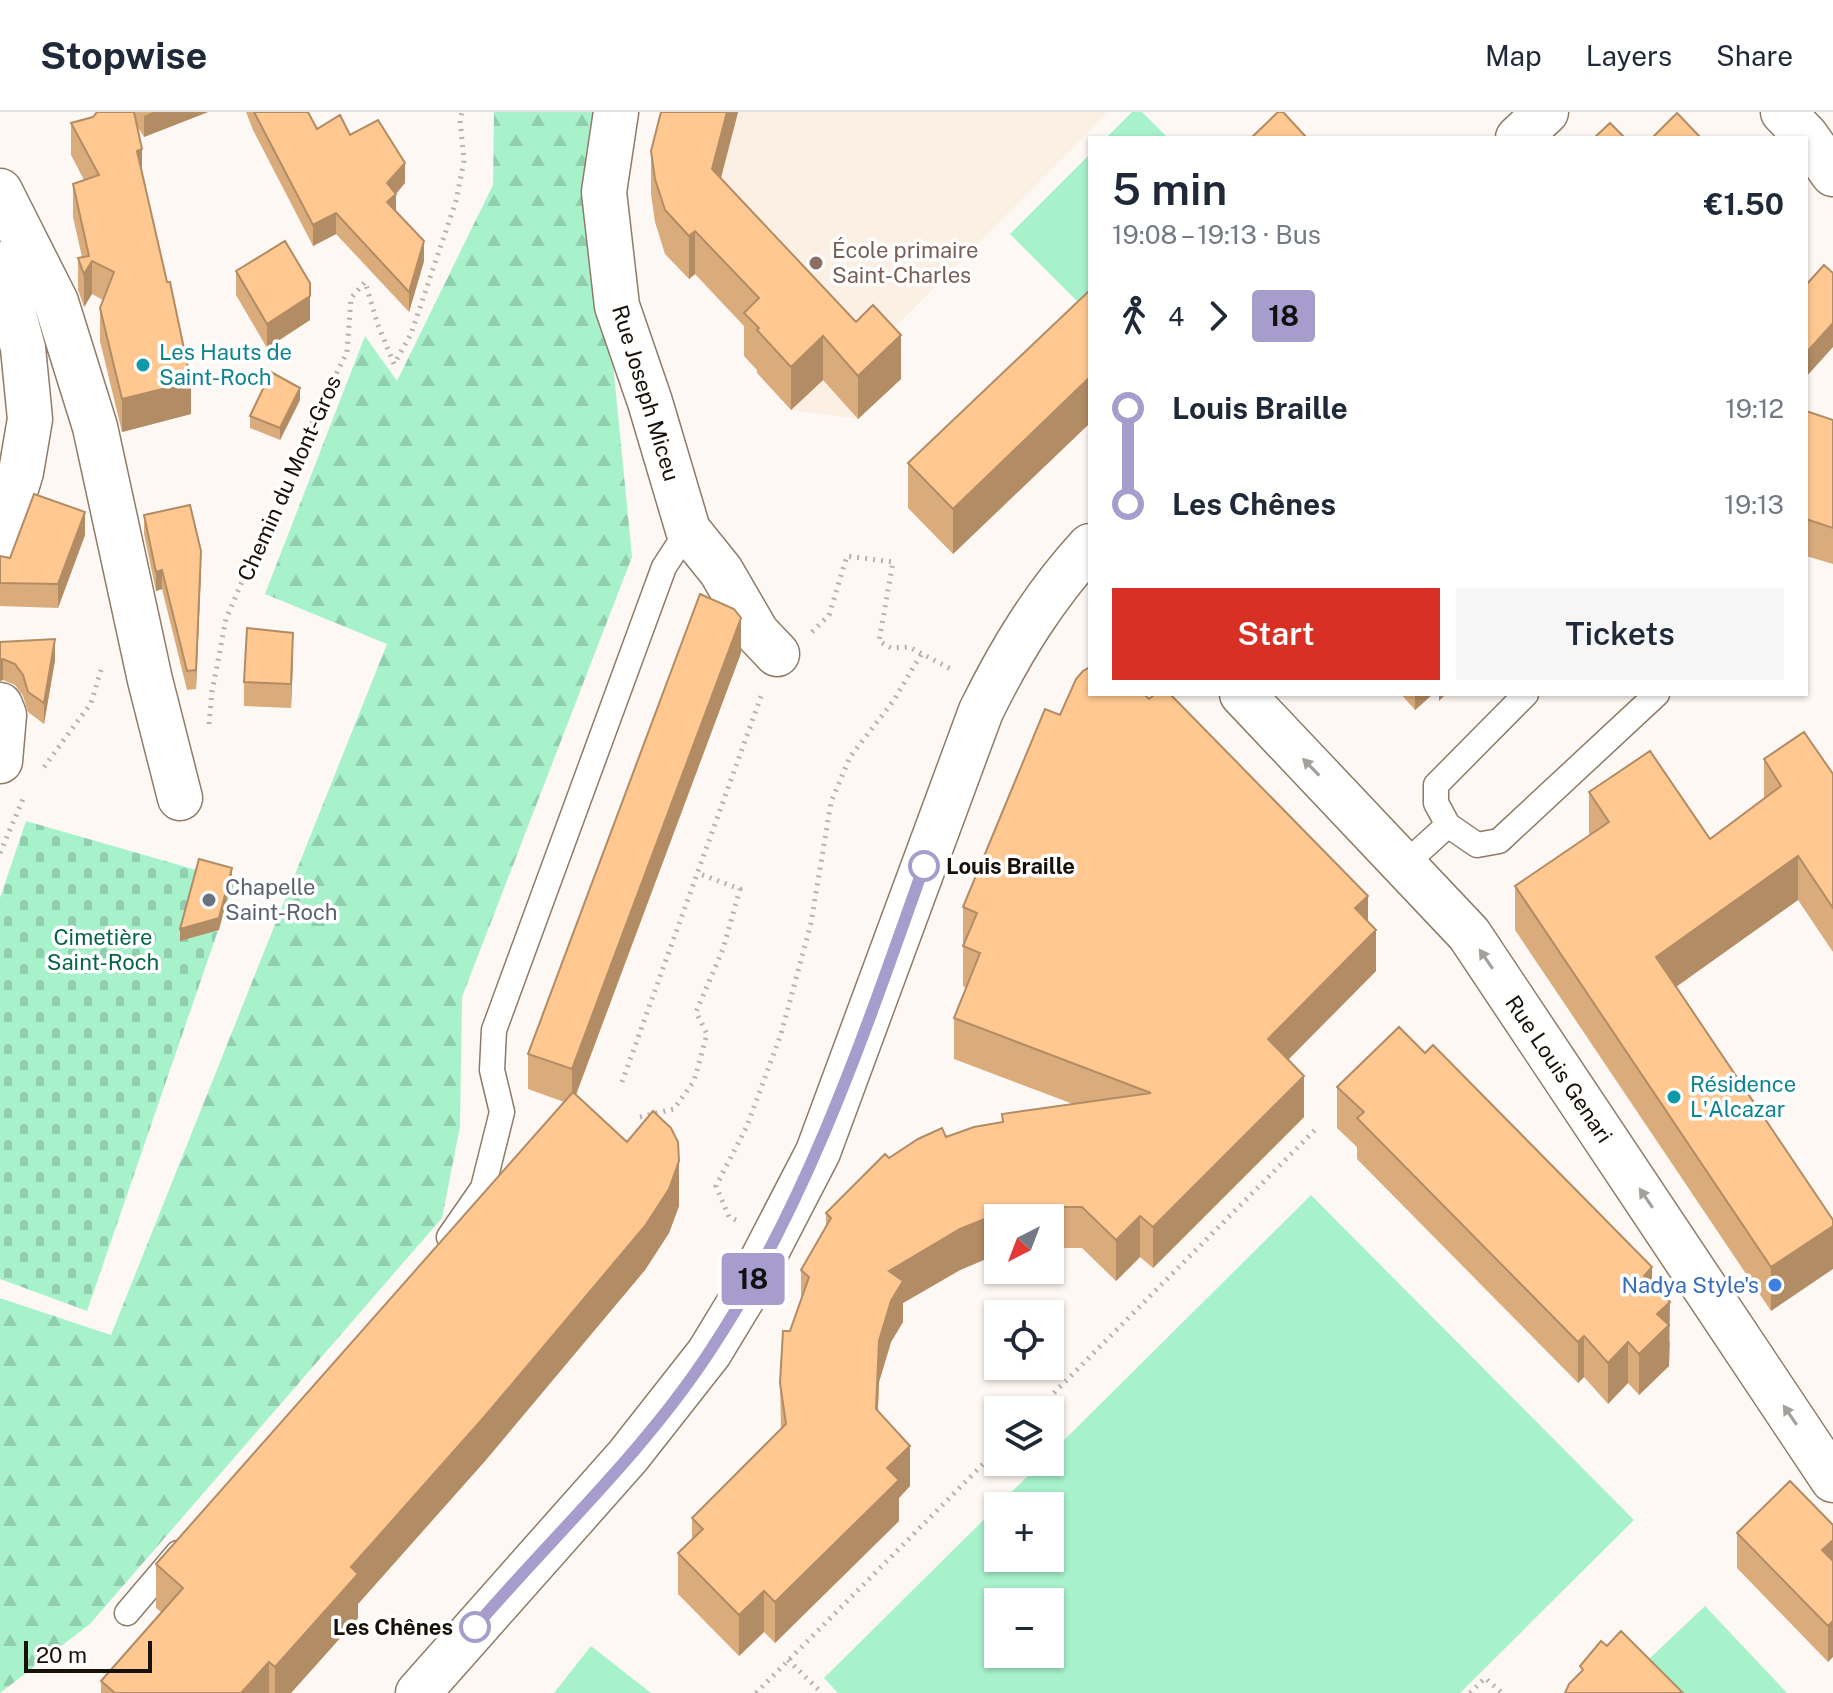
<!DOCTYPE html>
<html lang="en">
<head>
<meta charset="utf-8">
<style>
  body { margin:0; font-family:"Public Sans",sans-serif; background:#f6f6f7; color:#1f2937; height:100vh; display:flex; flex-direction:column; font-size:30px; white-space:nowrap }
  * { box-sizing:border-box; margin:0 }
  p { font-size:26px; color:#747a83 }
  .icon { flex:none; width:44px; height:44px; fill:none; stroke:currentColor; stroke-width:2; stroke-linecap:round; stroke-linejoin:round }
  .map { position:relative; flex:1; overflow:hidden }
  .details { position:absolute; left:1088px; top:24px; width:720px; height:560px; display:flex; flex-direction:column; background:#fff; border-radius:0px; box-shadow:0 2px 6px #0004 }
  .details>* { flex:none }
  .badge { padding:0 16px; border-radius:6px; font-size:28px; line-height:52px }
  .needle { width:52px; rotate:222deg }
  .fabs { position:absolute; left:984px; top:1092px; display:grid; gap:16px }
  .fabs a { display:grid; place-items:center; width:80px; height:80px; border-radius:0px; background:#fff; box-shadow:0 2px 6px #0004; font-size:40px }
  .scale { position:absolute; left:24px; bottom:20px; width:128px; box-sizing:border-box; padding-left:8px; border:4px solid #181109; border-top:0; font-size:22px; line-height:28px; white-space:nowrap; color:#181109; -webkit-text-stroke:6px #fff; paint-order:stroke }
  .map>.badge { position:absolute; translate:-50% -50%; box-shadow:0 0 0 4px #fff }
  .legs { display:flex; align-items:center; gap:12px; height:88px; padding:0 24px; font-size:26px }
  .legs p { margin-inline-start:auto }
  .headline { display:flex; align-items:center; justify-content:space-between; height:136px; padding:0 24px }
  h1 { font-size:44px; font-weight:600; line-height:60px }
  .action { display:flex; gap:16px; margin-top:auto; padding:16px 24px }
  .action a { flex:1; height:92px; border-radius:0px; background:#d93025; color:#fff; font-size:32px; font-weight:600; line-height:92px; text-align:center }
  .action a+a { background:#f6f6f7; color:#1f2937 }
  ul { padding:0 24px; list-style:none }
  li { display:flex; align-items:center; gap:28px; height:96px; font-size:30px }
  li i { display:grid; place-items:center; width:12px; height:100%; margin:0 10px; background:currentColor }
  li i::after { content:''; width:20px; height:20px; margin:-10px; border:6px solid; border-radius:50%; background:#fff }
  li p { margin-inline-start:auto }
  li:first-child i { background:linear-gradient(#0000 50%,currentColor 0) }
  li:last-child i { background:linear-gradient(currentColor 50%,#0000 0) }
  header { display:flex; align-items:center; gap:48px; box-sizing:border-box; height:112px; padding:0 40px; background:#fff; border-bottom:2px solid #e0e1e3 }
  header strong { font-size:38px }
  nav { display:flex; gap:44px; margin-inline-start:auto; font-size:28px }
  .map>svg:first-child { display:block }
  .built { fill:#fcf0e5 }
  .green { fill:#a8f2cb; fill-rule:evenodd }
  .forest { fill:url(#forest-firs) }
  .cemetery { fill:url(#cemetery-stones) }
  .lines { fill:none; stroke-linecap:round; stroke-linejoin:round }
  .service-casing { stroke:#8f7b66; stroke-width:27 }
  .minor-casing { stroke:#8f7b66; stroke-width:47 }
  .path { stroke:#b7b2ad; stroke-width:5; stroke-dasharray:2 6; stroke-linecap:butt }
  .service { stroke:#fff; stroke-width:24 }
  .minor { stroke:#fff; stroke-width:44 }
  .wall { fill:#daac7c }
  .shaded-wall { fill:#b28c65 }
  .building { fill:#fec890; stroke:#b28c65; stroke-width:2 }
  .oneway { fill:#a3a09d }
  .line-1-casing { stroke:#fff; stroke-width:18 }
  .line-1 { stroke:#a69dcd; stroke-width:12 }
  .education-dot { fill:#8d6e63; stroke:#fff; stroke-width:3 }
  .culture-dot { fill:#0f9aa8; stroke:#fff; stroke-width:3 }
  .stop-1-dot { fill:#fff; stroke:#a69dcd; stroke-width:4 }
  .worship-dot { fill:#6b7280; stroke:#fff; stroke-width:3 }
  .shop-dot { fill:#3f7fe0; stroke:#fff; stroke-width:3 }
  .labels { text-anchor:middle; stroke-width:7; stroke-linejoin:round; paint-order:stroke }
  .education-label { font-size:22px; fill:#785e54; stroke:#fff; text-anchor:start }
  .culture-label { font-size:22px; fill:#0d838f; stroke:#fff; text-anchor:start }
  .street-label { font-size:22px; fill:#181109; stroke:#fff }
  .stop-label { font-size:22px; font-weight:bold; fill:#181109; stroke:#fff; text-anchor:start }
  .worship-label { font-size:22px; fill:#5b616d; stroke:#fff; text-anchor:start }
  .park-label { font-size:22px; fill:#056643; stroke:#fff }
  .shop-label { font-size:22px; fill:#366cbe; stroke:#fff; text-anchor:end }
</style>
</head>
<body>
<header>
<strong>Stopwise</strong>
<nav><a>Map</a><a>Layers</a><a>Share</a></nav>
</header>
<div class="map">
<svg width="1833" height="1581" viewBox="0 0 1833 1581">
  <defs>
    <pattern id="forest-firs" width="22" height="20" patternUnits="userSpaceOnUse" patternTransform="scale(2)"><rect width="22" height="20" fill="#a8f2cb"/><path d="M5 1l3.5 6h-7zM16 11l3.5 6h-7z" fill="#90cead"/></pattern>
    <pattern id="cemetery-stones" width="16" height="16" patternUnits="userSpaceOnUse" patternTransform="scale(2)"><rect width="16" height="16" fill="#a8f2cb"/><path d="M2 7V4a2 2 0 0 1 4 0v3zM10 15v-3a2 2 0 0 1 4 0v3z" fill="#90cead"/></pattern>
  </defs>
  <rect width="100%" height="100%" fill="#fdf8f4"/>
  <path class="built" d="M 669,0 L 1109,0 L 874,236 L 901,267 L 858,307 L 791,298 L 744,244 L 759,230 L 695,163 L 689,167 L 664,140 L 666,139 L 655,110 L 654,87 L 651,84 L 672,1 Z"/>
  <path class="green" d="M 1132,0 L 1142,0 L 1168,26 L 1106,26 Z
    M 1090,42 L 1090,180 L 1079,191 L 1010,122 Z
    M 1311,1083 L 1634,1408 L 1460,1581 L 838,1581 L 824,1566 L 1042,1350 L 1050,1350 L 1050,1342 ZM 998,1394 L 1050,1394 L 1050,1446 L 998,1446 ZM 998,1490 L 1050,1490 L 1050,1542 L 998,1542 Z
    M 1705,1494 L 1787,1581 L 1680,1581 L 1648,1548 Z
    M 591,1534 L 651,1581 L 554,1581 Z"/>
  <path class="forest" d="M 494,0 L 597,0 L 590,16 L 632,445 L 462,885 L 460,1015 L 442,1106 L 90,1512 L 0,1581 L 0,1186 L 111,1223 L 387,532 L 265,482 L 365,224 L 397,269 L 493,73 Z"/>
  <path class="cemetery" d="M 26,709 L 235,769 L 87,1199 L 0,1167 L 0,786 Z"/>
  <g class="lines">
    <g class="service-casing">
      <path id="service" d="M 1448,713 L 1436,691 L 1436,673 L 1526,582
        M 1405,752 L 1448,713 L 1477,733 L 1499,729 L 1657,582
        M 449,1125 L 483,1076 L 502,1000 L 492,958 L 494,918 L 664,455 L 688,418
        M 127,1501 L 178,1441"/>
    </g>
    <g class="minor-casing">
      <path id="minor" d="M 616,0 L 604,80 L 617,194 L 650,290 L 688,418 L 721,459 L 757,521 L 777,542
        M 1783,0 L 1806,24 L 1833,62
        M 1518,26 L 1546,0
        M 0,79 L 56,190 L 95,315 L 150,568 L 180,686
        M 0,152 L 23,236 L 30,307 L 21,360 L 0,429
        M 1242,582 L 1469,822 L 1833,1368
        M 0,593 L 4,603 L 0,649
        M 418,1581 L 628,1344 L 709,1241 L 743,1185 L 818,1040 L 981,599 C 1011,538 1044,484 1090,434"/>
    </g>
    <path class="path" d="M 812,520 L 829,503 L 847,444 L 893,450 L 879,529 L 891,536 L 909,535 L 951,557 L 950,559
      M 209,612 L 212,580 L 226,507 L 294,348 L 347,240 L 351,186 L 365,170 L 378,213 L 394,252 L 411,222 L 456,89 L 464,49 L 460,8 L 462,0
      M 44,655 L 91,591 L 101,558
      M 0,741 L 23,687
      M 622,970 L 763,579
      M 640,1005 L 674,997 L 694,969 L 707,922 L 696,900 L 723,837 L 740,777 L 697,761
      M 736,1108 L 729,1105 L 716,1074 L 747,1014 L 781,922 L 811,811 L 831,690 L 850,645 L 894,588 L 922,541
      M 1037,1298 L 1315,1018
      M 788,1548 L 822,1581
      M 756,1581 L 998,1337
      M 1470,1581 L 1485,1566 L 1502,1581"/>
    <use href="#service" class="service"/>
    <use href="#minor" class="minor"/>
  </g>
  <path class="wall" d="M 97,0 L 208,0 L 144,25 L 137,14 L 142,61 L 191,302 L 122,320 L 100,229 L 100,196 L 103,188 L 92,182 L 84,195 L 78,178 L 78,146 L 82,145 L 73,105 L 73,72 L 84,68 L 71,43 L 71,11 L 93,5 Z
    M 246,0 L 308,0 L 317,17 L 350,23 L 405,71 L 396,82 L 396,99 L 424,149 L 409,200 L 336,122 L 313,134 L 253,18 Z
    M 661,0 L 738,0 L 721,66 L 901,267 L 858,307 L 823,268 L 791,298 L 757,261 L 757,258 L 744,244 L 744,214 L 695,162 L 689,167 L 665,142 L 655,110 L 651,82 L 651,39 Z
    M 236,159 L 310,208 L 267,236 L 236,183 Z
    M 1090,178 L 1090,311 L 953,442 L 908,396 L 908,351 Z
    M 300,288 L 280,328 L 250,316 L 250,304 Z
    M 1806,299 L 1833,308 L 1833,452 L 1806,444 Z
    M 144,403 L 201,458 L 196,577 L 187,578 L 162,477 L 156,479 L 144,422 Z
    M 85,423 L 58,496 L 0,494 L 0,444 L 10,446 Z
    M 0,530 L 55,548 L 44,612 L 28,600 L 23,584 L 15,573 L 3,568 L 0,569 Z
    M 741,541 L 576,983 L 679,1094 L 669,1121 L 645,1158 L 485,1349 L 358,1492 L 358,1506 L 291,1581 L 101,1581 L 101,1569 L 161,1500 L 156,1496 L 156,1452 L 564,990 L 528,977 L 528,942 Z
    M 293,545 L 291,596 L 244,594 L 244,570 Z
    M 1401,582 L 1433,582 L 1415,598 Z
    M 1764,647 L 1833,662 L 1833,840 L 1798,788 L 1676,875 L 1833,1108 L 1771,1199 L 1515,818 L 1515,774 L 1589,724 L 1589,680 L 1710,727 L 1764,687 Z
    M 963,795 L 1368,810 L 1376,859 L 1288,948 L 1304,1005 L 1153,1156 L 1140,1145 L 1116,1169 L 1082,1136 L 1050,1136 L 1050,1106 L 998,1106 L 998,1142 L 960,1158 L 903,1191 L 903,1210 L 891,1230 L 879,1270 L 878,1299 L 910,1374 L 899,1386 L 899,1409 L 775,1531 L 764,1520 L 739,1544 L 678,1482 L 678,1441 L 692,1427 L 692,1406 L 781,1317 L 780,1271 L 790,1219 L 801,1188 L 801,1158 L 826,1114 L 826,1101 L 889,1046 L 946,1025 L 1002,1010 L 1002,1002 L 1073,992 L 954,947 L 954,906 L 966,876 L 963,874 Z
    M 1337,975 L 1652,1172 L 1670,1231 L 1669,1254 L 1639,1283 L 1628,1271 L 1608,1292 L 1584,1265 L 1578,1271 L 1357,1047 L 1357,1035 L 1337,1016 Z
    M 1833,1413 L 1828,1550 L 1737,1456 L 1737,1421 Z"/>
  <path class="shaded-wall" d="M 153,0 L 208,0 L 144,25 L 144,4 Z
    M 727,0 L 738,0 L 712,100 L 712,57 Z
    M 142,37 L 142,70 L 137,39 Z
    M 405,51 L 405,71 L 393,85 L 396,82 L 396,103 L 387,111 L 387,71 Z
    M 336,101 L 336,122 L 313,134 L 313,113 Z
    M 695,119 L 695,162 L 689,167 L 689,124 Z
    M 424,129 L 424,149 L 409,200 L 409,180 Z
    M 92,149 L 92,182 L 84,195 L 84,162 Z
    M 310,184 L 310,208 L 267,236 L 267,212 Z
    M 1833,211 L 1833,235 L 1806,265 L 1806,241 Z
    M 901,223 L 901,267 L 858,307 L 858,264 Z
    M 823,224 L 823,268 L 791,298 L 791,255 Z
    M 1090,265 L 1090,311 L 953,442 L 953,397 Z
    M 191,270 L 191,302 L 122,320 L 122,287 Z
    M 300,276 L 300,288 L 280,328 L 280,316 Z
    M 85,400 L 85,423 L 58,496 L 58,472 Z
    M 201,439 L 201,458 L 196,577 L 196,558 Z
    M 162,458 L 162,477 L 156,479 L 156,460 Z
    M 741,506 L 741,541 L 572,993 L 572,957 Z
    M 293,521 L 293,545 L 291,596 L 291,572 Z
    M 55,527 L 55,548 L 44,612 L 44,591 Z
    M 3,547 L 3,568 L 0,569 L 0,548 Z
    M 1415,582 L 1433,582 L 1415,598 Z
    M 1439,582 L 1446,582 L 1439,589 Z
    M 1798,744 L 1798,788 L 1656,889 L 1656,845 Z
    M 232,756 L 232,768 L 219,818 L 180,829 L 180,817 Z
    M 1368,784 L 1368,825 L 1355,796 Z
    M 1376,818 L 1376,859 L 1268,968 L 1268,927 Z
    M 1304,964 L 1304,1005 L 1153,1156 L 1153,1115 Z
    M 679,1049 L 679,1094 L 669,1121 L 645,1158 L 485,1349 L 358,1492 L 358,1506 L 291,1581 L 275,1581 L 275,1555 L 351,1455 Z
    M 1024,1095 L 1024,1106 L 998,1106 L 998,1142 L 960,1158 L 903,1191 L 903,1210 L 891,1230 L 879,1270 L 876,1337 L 876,1297 L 879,1229 L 889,1159 L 960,1117 L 997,1102 Z
    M 1140,1104 L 1140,1145 L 1116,1169 L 1116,1128 Z
    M 1833,1114 L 1833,1157 L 1771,1199 L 1771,1155 Z
    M 1652,1155 L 1652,1196 L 1644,1164 Z
    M 1670,1190 L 1669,1254 L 1639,1283 L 1639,1242 L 1657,1202 Z
    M 1584,1224 L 1584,1265 L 1578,1271 L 1578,1230 Z
    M 1628,1230 L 1628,1271 L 1608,1292 L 1608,1251 Z
    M 910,1334 L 910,1374 L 899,1386 L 899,1409 L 775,1531 L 775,1490 L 887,1356 Z
    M 1833,1428 L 1833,1463 L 1822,1438 Z
    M 764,1479 L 764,1520 L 739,1544 L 739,1503 Z
    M 1833,1509 L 1833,1545 L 1828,1550 L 1828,1514 Z
    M 269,1550 L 269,1581 L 241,1581 Z"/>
  <path class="building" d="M 97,0 L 134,0 L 142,37 L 137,39 L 167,170 L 170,170 L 191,270 L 122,287 L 100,196 L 114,160 L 92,149 L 84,162 L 78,146 L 89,144 L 73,72 L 99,63 L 71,11 L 93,5 Z
    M 254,0 L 308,0 L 317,17 L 340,3 L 350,23 L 378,8 L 405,51 L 387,71 L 396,82 L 387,90 L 424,129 L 409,180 L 336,101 L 313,113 Z
    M 661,0 L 727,0 L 712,57 L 856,210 L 873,193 L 901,223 L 858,264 L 823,224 L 791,255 L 757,218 L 759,216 L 744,201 L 759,186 L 695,119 L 689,124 L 665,98 L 655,67 L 651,39 Z
    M 1278,0 L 1283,0 L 1307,26 L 1251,26 Z
    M 1677,1 L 1701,26 L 1652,26 Z
    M 1610,11 L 1625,26 L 1594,26 Z
    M 285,129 L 310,171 L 310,184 L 267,212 L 236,159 Z
    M 1824,153 L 1833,161 L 1833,211 L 1806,241 L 1806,173 Z
    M 1090,178 L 1090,265 L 953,397 L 908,351 Z
    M 271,260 L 300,276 L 280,316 L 250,304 Z
    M 1806,299 L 1833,308 L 1833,416 L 1806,407 Z
    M 34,382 L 85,400 L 58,472 L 0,471 L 0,444 L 10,446 Z
    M 190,393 L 201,439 L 196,558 L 187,559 L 162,458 L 156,460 L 144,403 Z
    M 700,482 L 734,497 L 741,506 L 572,957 L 528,942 Z
    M 247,516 L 293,521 L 291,572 L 244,570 Z
    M 55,527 L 44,591 L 28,580 L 23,563 L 15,552 L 3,547 L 0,548 L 0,530 Z
    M 1090,555 L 1090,582 L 1144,582 L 1149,587 L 1155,582 L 1170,582 L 1368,784 L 1355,796 L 1376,818 L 1268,927 L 1304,964 L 1153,1115 L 1140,1104 L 1116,1128 L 1082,1095 L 1024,1095 L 997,1102 L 960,1117 L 889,1159 L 903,1169 L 891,1189 L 879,1229 L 876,1297 L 910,1334 L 887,1356 L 899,1368 L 775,1490 L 764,1479 L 739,1503 L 678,1441 L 703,1417 L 692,1406 L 786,1312 L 780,1271 L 783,1219 L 790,1219 L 809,1165 L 801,1158 L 831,1106 L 826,1101 L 885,1042 L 889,1046 L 918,1027 L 942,1016 L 946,1025 L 974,1015 L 1003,1010 L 1002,1002 L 1151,981 L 954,906 L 980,841 L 963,834 L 977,801 L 963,795 L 1045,597 L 1060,603 L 1076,567 L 1083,559 Z
    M 1804,620 L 1833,662 L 1833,796 L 1798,744 L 1656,845 L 1833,1108 L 1833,1114 L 1771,1155 L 1515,774 L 1609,710 L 1589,680 L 1650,639 L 1710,727 L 1781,674 L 1764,647 Z
    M 199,747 L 232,756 L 219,806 L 180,817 Z
    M 1399,915 L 1425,941 L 1433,933 L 1652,1155 L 1644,1164 L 1670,1190 L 1657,1202 L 1669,1213 L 1639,1242 L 1628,1230 L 1608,1251 L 1584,1224 L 1578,1230 L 1357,1006 L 1364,1000 L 1337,975 Z
    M 573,980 L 627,1030 L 653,999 L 671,1016 L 678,1030 L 679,1049 L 669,1077 L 645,1114 L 485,1304 L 351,1455 L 358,1462 L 275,1555 L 269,1550 L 241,1581 L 115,1581 L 101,1569 L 183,1476 L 156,1452 Z
    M 1790,1369 L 1833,1413 L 1833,1428 L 1822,1438 L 1833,1449 L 1833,1509 L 1828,1514 L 1737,1421 Z
    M 1621,1519 L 1683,1581 L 1565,1581 L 1569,1572 L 1583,1558 L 1580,1554 L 1601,1529 L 1607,1534 Z"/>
  <defs><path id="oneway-solid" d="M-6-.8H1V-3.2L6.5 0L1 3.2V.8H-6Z" transform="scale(2)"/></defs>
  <g class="oneway">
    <use href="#oneway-solid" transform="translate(1311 655) rotate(-134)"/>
    <use href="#oneway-solid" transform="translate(1486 847) rotate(-124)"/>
    <use href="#oneway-solid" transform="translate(1646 1086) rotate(-124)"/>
    <use href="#oneway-solid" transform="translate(1790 1303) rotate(-124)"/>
  </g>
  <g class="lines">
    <g class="line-1-casing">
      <path id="line-1" d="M 475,1515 C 553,1424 644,1340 710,1239 C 808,1091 865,920 924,754"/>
    </g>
    <use href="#line-1" class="line-1"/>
  </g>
  <circle class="education-dot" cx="816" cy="151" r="8"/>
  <g class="culture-dot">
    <circle cx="143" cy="253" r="8"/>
    <circle cx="1674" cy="985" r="8"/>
  </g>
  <g class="stop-1-dot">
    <circle cx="924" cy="754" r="14"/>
    <circle cx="475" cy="1515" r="14"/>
  </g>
  <circle class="worship-dot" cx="209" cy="788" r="8"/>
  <circle class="shop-dot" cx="1775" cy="1173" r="8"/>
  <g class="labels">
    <g class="education-label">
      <text x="832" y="146">École primaire<tspan x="832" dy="25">Saint-Charles</tspan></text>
    </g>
    <g class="culture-label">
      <text x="159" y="248">Les Hauts de<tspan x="159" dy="25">Saint-Roch</tspan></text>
      <text x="1690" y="980">Résidence<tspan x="1690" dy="25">L'Alcazar</tspan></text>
    </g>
    <g class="street-label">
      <text transform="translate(646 281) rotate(73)" y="8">Rue Joseph Miceu</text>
      <text transform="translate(289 366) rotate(-66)" y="8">Chemin du Mont-Gros</text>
      <text transform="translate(1559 957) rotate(56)" y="8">Rue Louis Genari</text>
    </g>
    <g class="stop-label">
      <text x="946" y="762">Louis Braille</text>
      <text x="453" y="1523" text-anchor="end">Les Chênes</text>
    </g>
    <g class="worship-label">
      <text x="225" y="783">Chapelle<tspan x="225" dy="25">Saint-Roch</tspan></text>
    </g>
    <g class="park-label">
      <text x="103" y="833">Cimetière<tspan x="103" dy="25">Saint-Roch</tspan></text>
    </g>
    <g class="shop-label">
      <text x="1759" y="1181">Nadya Style's</text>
    </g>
  </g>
</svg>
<div class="fabs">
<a><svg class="needle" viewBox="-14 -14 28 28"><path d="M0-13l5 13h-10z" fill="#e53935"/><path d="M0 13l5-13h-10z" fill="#747a83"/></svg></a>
<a><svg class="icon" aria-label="locate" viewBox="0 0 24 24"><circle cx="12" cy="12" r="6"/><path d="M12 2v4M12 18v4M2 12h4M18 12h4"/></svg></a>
<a><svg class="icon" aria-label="layers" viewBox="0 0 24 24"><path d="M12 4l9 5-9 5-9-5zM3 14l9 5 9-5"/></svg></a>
<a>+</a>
<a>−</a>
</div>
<div class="scale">20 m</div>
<b class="badge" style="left:753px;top:1167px;background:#a69dcd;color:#111">18</b>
<section class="details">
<div class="headline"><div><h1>5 min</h1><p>19:08 – 19:13 · Bus</p></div><b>€1.50</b></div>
<div class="legs"><svg class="icon" aria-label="walk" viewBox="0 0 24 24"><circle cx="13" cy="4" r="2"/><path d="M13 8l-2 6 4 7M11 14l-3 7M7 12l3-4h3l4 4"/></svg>4<svg class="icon" aria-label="forward" viewBox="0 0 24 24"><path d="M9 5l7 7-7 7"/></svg><b class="badge" style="background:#a69dcd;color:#111">18</b></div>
<ul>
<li><i style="color:#a69dcd"></i><b>Louis Braille</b><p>19:12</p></li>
<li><i style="color:#a69dcd"></i><b>Les Chênes</b><p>19:13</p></li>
</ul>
<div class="action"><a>Start</a><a>Tickets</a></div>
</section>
</div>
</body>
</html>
